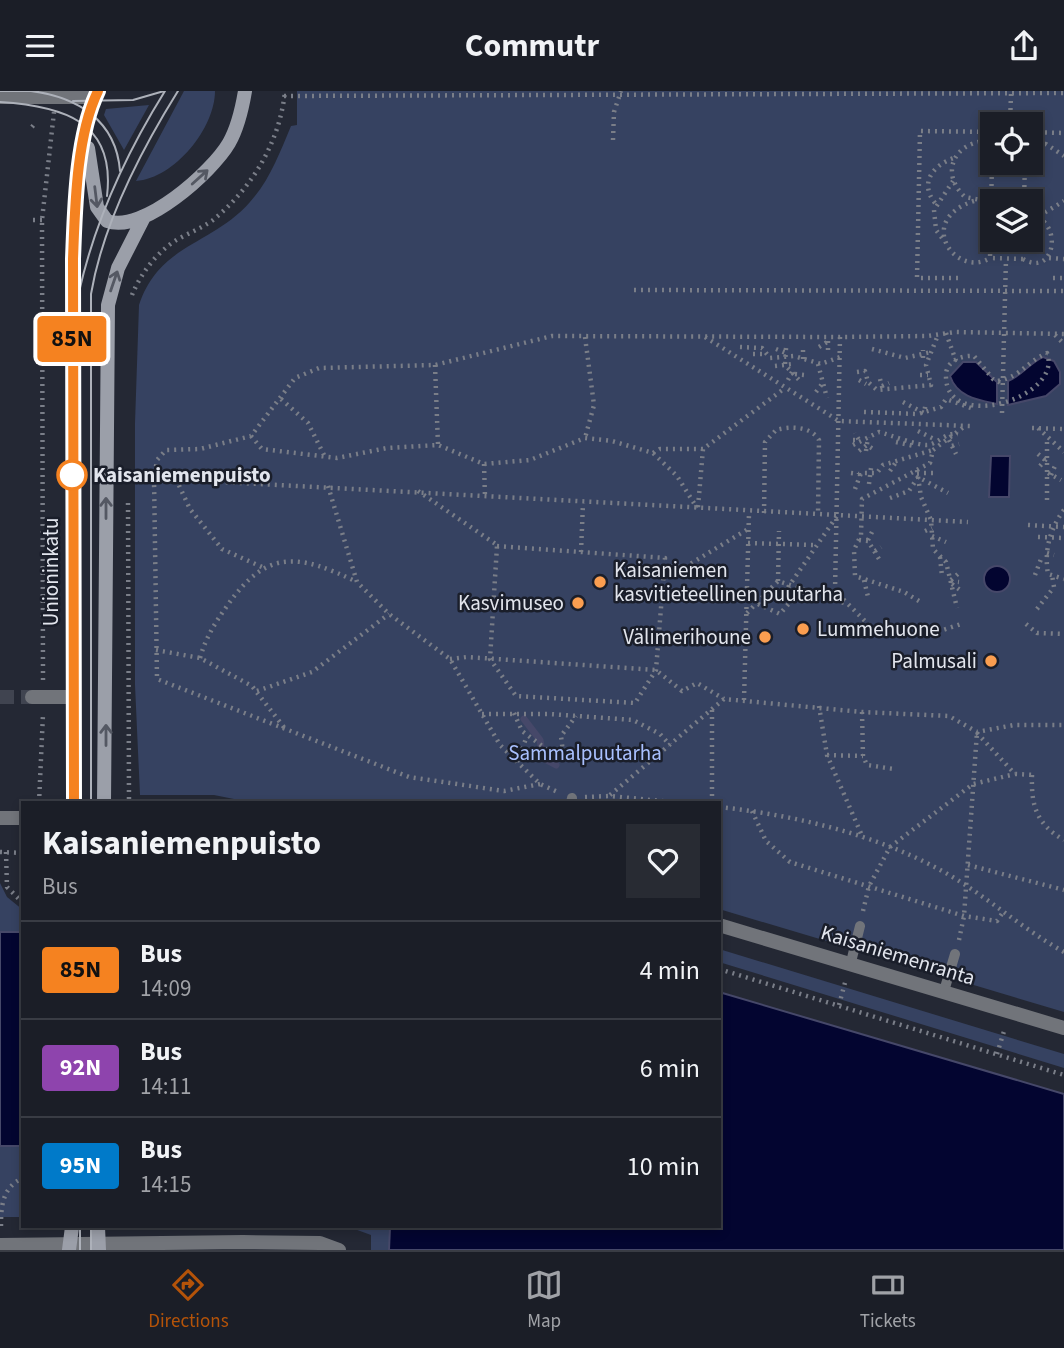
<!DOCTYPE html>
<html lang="en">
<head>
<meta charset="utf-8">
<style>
  body { margin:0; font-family:"Source Sans 3",sans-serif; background:#282b33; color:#f1f3f6; height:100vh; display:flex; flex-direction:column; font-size:26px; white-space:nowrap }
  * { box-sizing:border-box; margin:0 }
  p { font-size:23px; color:#a0a2a7 }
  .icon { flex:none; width:38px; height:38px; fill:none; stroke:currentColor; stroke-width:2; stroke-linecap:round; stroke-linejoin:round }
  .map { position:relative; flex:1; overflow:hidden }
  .panel { position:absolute; left:21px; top:710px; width:700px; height:427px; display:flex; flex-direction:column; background:#1b1e27; border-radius:0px; box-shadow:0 4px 10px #0003,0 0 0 2px #393c44 }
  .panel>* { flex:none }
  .badge { padding:0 14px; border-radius:5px; font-size:24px; line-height:46px }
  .controls { position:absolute; left:980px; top:21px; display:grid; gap:14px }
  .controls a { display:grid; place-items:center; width:63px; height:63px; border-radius:0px; background:#1b1e27; box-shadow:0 4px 10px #0003,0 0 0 2px #393c44; font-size:35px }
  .map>.badge { position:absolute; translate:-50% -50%; box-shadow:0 0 0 4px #fff }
  .round { display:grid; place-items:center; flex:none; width:74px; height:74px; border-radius:0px; background:#282b33 }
  .headline { display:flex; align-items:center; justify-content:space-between; height:119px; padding:0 21px }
  h1 { font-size:33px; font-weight:700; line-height:52px }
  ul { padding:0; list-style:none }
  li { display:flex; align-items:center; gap:21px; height:98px; padding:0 21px; border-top:2px solid #393c44 }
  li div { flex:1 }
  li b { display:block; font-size:26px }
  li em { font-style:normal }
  li .badge { min-width:77px; font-weight:700; text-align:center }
  header { display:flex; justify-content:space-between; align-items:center; height:91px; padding:0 21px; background:#1b1e27; font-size:32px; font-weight:700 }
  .menu { display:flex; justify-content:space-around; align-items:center; height:98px; border-top:2px solid #393c44; background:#1b1e27; font-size:19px; color:#a0a2a7 }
  .menu a { display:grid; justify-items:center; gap:4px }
  .menu .on { color:#b45309 }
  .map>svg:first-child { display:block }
  .green { fill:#364261; fill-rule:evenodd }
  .water { fill:#030530; stroke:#464869; stroke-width:2 }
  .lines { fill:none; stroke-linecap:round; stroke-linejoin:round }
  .stream { stroke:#464869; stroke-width:7 }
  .minor-tunnel { stroke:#404450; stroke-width:14; stroke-dasharray:14 7; stroke-linecap:butt }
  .path { stroke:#7a7e88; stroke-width:4.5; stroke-dasharray:2 5; stroke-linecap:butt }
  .service { stroke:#71747a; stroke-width:10 }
  .minor { stroke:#71747a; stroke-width:14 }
  .tertiary { stroke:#71747a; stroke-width:14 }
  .secondary { stroke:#9b9fa9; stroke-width:14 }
  .tram { stroke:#adb1ba; stroke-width:2 }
  .oneway { stroke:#545863 }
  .line-casing { stroke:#fff; stroke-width:16 }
  .line { stroke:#f58220; stroke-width:10 }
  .stop-dot { fill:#fff; stroke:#f58220; stroke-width:3.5 }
  .poi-dot { fill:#fb9e50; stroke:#1a1e2a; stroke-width:2.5 }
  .labels { text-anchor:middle; stroke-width:5; stroke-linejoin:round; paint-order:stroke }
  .stop-label { font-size:21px; font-weight:bold; fill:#e2e5ed; stroke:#1a1e2a; text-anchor:start }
  .poi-label { font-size:21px; fill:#e2e5ed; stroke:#1a1e2a; text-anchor:end }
  .street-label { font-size:21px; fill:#e2e5ed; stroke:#1a1e2a }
  .park-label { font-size:21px; fill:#a9c0fe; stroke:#1a1e2a }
</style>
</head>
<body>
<header><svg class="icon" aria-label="menu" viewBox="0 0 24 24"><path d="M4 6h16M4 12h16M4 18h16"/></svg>Commutr<svg class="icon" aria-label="share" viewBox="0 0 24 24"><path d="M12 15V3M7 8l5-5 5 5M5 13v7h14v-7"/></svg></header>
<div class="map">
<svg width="1064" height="1159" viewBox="0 0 1064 1159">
  <rect width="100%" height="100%" fill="#242834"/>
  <path class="green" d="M 184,0 L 215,0 C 215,37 175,87 136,90 Z
    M 297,0 L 1064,0 L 1064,921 L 719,818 L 719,712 L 254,712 L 214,704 L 140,704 L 135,594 L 135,332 L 139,214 C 160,152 211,155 250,111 C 270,89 280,61 291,35 L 297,34 ZM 992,33 L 1031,33 L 1031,72 L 992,72 ZM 992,110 L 1031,110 L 1031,149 L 992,149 Z
    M 149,14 L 124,59 L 104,24 L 106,18 Z
    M 0,792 L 7,806 L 23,819 L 23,841 L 0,841 Z
    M 719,858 L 1064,963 L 1064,977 L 719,871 Z
    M 0,1055 L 23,1055 L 23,1126 L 0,1126 Z
    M 349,1136 L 390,1136 L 389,1159 L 371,1159 L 371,1144 Z"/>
  <path class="water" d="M 1043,266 L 1054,270 L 1060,281 L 1060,293 L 1046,305 L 1008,314 L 1008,290 C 1023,284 1029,272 1043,266 Z
    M 963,271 L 976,271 L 997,291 L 997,313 C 978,309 957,306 950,285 Z
    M 991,365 L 1010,365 L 1009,406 L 989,406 Z
    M984 488a13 13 0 1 1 26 0a13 13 0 1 1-26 0Z
    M 0,841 L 23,841 L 23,1055 L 0,1055 Z
    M 719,901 L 1064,1003 L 1064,1159 L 389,1159 L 390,1136 L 719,1136 Z"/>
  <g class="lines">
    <path class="stream" d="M 524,628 L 540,649 L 543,667 L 556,674"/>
    <path class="minor-tunnel" d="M 0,606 L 32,606"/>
    <path class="path" d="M 284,5 L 1064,2
      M 1010,33 L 1011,3
      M 32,36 L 36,31
      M 1031,41 L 1064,42
      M 613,49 L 614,21 L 621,0
      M 1031,53 L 1046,53 L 1064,65
      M 992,72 L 990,167 L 1023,168 L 1023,149
      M 974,110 C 914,129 956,188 990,167
      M 1024,110 L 1025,72
      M 991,111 L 965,106 C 940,83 953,52 986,50 L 992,54
      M 935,112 C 919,92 933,74 954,67
      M 1039,125 L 1064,110
      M 33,129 L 42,129
      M 942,147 L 936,139 L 934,119 L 953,90
      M 1049,167 L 1064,168
      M 1023,168 C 1055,187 1064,131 1031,124
      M 958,187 L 917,187 L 920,40 L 992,41
      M 1053,187 L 1064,187
      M 634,199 L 1064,200
      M 132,204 C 141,182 158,159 180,147 C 191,141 202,137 213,129 C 252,97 280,51 285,0
      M 946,242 L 956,270
      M 1055,244 L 1064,253
      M 585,246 L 594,314 L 585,347
      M 705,246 L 839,330 L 970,335
      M 840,246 L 835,500 L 870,535 L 943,539 L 964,532
      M 740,256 L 762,257 L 770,267 L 794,265 L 821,273 L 840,266
      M 819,256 L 827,251
      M 786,257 L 785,274 L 801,291
      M 776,258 L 786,262
      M 872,258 L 905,267 L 931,261
      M 803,259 L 803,268
      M 828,259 L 828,246
      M 753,263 L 765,263
      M 923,267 L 923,259
      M 818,273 L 827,307
      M 435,274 L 438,354
      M 775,275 L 792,273
      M 857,281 L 865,280 L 868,291 L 877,299 L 931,294 L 926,274 L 938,244
      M 795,283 L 805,284
      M 920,284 L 928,284
      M 880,288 L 883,299
      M 788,289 L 792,281
      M 859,289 L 866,293
      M 998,290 C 1022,285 1026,271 1047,262 C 1064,307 944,343 946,284 C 946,270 962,264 974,265 L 993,288 L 1003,293
      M 882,295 L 889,292
      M 816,301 L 822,293
      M 281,308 L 308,332 L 324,364
      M 903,311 L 924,322 L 926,311
      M 864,321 L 918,323 L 941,316 L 946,308 L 971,317
      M 1002,322 L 1006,168
      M 1032,337 L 1064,338
      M 1038,337 L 1064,361
      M 918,340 L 936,349
      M 251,345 L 262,358 L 337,367 L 387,357 L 438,354 L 484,373 L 530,369 L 585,347 L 612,350 L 653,362 L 677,385 L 697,417
      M 853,349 L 859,349 L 855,342
      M 949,349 L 956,363
      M 896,351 L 914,355
      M 853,354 L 879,341 C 891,344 918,355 928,354 C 939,352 945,341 958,343
      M 952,355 L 959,353
      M 859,360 L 867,354 L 873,358
      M 866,360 L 868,346
      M 653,362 L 660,358 L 703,358 L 785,297
      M 1038,363 L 1045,369
      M 484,373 L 485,406
      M 1040,375 L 1047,367
      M 917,379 L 921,406 L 931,429 L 933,458 L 946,471 L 957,517
      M 890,380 L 896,371
      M 851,382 L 859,383 L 859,378
      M 917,382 L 936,382
      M 1048,382 L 1061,389
      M 1051,384 L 1055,375
      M 128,386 L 968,431
      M 176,388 L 190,418 L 222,458 L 262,476
      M 869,393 L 871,377
      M 328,395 L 357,491 L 389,523 L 450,568 L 500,654 L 540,693 L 560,702
      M 855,398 L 861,382 L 877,382 L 883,374 L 933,359
      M 418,400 L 497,454
      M 890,407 L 909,400 L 918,386 L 948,402
      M 1047,409 L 1047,348
      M 128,412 L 129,712
      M 698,416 L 703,358
      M 1064,419 C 1050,437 1044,460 1048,483 L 1064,488
      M 764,422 L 765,351 L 776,339 C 790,335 811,335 819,349 L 818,424
      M 1028,434 L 1064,436
      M 925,440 L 932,437
      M 932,445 L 946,451
      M 1038,446 L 1064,447
      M 859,449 L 868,450 L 879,468
      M 868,449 L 872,441
      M 748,452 L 815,454
      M 497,455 L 665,467 L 656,579 L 635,612 L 516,605 L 490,568 Z
      M 875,460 L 881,456
      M 581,461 L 583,412
      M 1047,462 L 1054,464
      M 940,466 L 942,485
      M 664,476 L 685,476 L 748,438
      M 1035,484 L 1041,468
      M 864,489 L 868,506
      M 951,489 L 959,482
      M 778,490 L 779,440
      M 951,490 L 959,491
      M 952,493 L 960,499
      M 780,508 L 837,425
      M 919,510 L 904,501 L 855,485 L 854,459 L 861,444 L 862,408 L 930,372 L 933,359 L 965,335
      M 758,513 L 780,523 L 791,510 L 800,509 L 806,500
      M 1037,518 L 1054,496 L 1052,484
      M 747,522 L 778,490 L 844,512
      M 1026,533 L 1037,542 L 1064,543
      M 156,559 L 200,567 L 252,595 L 286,639
      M 200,567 C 206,546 215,532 227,515 C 267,457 299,463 357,491
      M 450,568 L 467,566 L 656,579 L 682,600 L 697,592 L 724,608
      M 43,589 L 42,129 L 54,21
      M 257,600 L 312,581 L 389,523
      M 744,609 L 749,422
      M 819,615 L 827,664 L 863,747
      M 862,621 L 863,665 L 867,674 L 894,678
      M 514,622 L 522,640 L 557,666 L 563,662 L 561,645 L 576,625
      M 482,623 L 550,623 L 633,629 L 660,643 L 670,654
      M 977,642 L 1015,683 L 1036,684
      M 827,664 L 863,665
      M 517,671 L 527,645
      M 1032,684 C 1031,714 1036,733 1064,749
      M 540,693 L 504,700 L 409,686 L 157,588 L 154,387 L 157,369 L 166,359 L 200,358 L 251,345 L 295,287 L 319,277 L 435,274 L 552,245 L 840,246 L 928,245 L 955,241 L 1064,243
      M 610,704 L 724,608 L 862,621 L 949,625 L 977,641 L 1014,634 L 1064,634
      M 585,706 L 610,705 L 682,712
      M 39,712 L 43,623
      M 712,712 L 712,619
      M 719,716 C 803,725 896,748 967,795 C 1000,817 1030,842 1064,861
      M 752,720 L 766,750 L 790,771 L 964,825 L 997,830 L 1003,821
      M 0,761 L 23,762
      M 6,761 L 7,796 L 23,812
      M 968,774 L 1064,799
      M 863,820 L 869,795 L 890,756 L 973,693 L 1015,683
      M 959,849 L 964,825 L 977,641
      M 719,878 L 1064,984
      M 839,914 L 846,888
      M 997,963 L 1005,937
      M 1,1135 C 1,1116 2,1096 23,1087"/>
    <path class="service" d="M 571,712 L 572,707
      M 851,871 L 860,835
      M 944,900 L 955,863"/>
    <path class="minor" d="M 32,606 L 73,606
      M 0,727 L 23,727
      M 719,834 L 1064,937
      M 0,1154 L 243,1151 L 320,1152 L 339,1159"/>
    <path class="tertiary" d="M 0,6 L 95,6"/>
    <path class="secondary" d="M 88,57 L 97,116 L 107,130 C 143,143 212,81 229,52 C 238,36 242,18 245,0
      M 74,712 L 73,168 C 75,118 76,45 98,0
      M 104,712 L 108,214 L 118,177 L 144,126
      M 98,1136 L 99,1159
      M 69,1159 L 72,1136"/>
    <path class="tram" d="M 0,0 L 38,0
      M 31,0 C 77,6 116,29 120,80
      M 73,10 L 133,9 L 164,0
      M 0,11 C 61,15 116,29 107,105
      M 80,712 L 79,201 C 95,130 127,61 165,0
      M 91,712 L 91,203 C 103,132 140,61 178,0
      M 80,1159 L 80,1136
      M 91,1159 L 91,1136"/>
  </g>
  <defs><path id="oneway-shaft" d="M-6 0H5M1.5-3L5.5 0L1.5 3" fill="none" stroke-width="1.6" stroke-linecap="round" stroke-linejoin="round" transform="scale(1.75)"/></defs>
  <g class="oneway">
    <use href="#oneway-shaft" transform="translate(200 86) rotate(-42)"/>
    <use href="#oneway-shaft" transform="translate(96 106) rotate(83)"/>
    <use href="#oneway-shaft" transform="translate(114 190) rotate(-71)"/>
    <use href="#oneway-shaft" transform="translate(106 417) rotate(-90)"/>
    <use href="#oneway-shaft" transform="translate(106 644) rotate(-90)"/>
  </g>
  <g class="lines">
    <g class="line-casing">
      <path id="line" d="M 74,712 L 73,168 C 75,118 76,45 98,0"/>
    </g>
    <use href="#line" class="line"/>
  </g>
  <circle class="stop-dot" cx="72" cy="384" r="14"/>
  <g class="poi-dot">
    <circle cx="600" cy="491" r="7"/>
    <circle cx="578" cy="512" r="7"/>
    <circle cx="803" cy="538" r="7"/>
    <circle cx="765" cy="546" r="7"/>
    <circle cx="991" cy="570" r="7"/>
  </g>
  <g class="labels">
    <g class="stop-label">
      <text x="93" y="391">Kaisaniemenpuisto</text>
    </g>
    <g class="poi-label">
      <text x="614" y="486" text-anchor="start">Kaisaniemen<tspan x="614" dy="24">kasvitieteellinen puutarha</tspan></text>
      <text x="564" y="519">Kasvimuseo</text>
      <text x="817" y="545" text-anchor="start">Lummehuone</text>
      <text x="751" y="553">Välimerihoune</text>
      <text x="977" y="577">Palmusali</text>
    </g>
    <g class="street-label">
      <text transform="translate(51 481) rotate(-90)" y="7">Unioninkatu</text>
      <text transform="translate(898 864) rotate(17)" y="7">Kaisaniemenranta</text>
    </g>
    <g class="park-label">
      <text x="585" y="669">Sammalpuutarha</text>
    </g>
  </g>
</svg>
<div class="controls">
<a><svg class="icon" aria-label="locate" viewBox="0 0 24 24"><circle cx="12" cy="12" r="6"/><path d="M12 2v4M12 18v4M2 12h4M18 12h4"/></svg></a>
<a><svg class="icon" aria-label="layers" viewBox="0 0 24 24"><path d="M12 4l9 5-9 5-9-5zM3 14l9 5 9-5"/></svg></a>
</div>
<b class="badge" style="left:72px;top:248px;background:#f58220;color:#111">85N</b>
<section class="panel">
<div class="headline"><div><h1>Kaisaniemenpuisto</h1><p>Bus</p></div><a class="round"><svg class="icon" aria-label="heart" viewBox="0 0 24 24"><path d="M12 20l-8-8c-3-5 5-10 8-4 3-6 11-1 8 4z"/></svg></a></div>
<ul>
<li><span class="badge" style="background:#f58220;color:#111">85N</span><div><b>Bus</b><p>14:09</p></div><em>4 min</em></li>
<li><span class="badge" style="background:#8e44ad;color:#fff">92N</span><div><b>Bus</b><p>14:11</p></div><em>6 min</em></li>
<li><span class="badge" style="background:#007ac9;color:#fff">95N</span><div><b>Bus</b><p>14:15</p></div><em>10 min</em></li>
</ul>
</section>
</div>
<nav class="menu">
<a class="on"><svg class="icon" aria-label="directions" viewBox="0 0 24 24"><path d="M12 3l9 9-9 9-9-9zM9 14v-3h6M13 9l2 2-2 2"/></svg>Directions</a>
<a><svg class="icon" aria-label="map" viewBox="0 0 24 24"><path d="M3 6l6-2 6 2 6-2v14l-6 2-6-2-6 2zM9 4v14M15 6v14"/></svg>Map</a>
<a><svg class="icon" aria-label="tickets" viewBox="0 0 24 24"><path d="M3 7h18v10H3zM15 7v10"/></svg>Tickets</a>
</nav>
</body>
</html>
